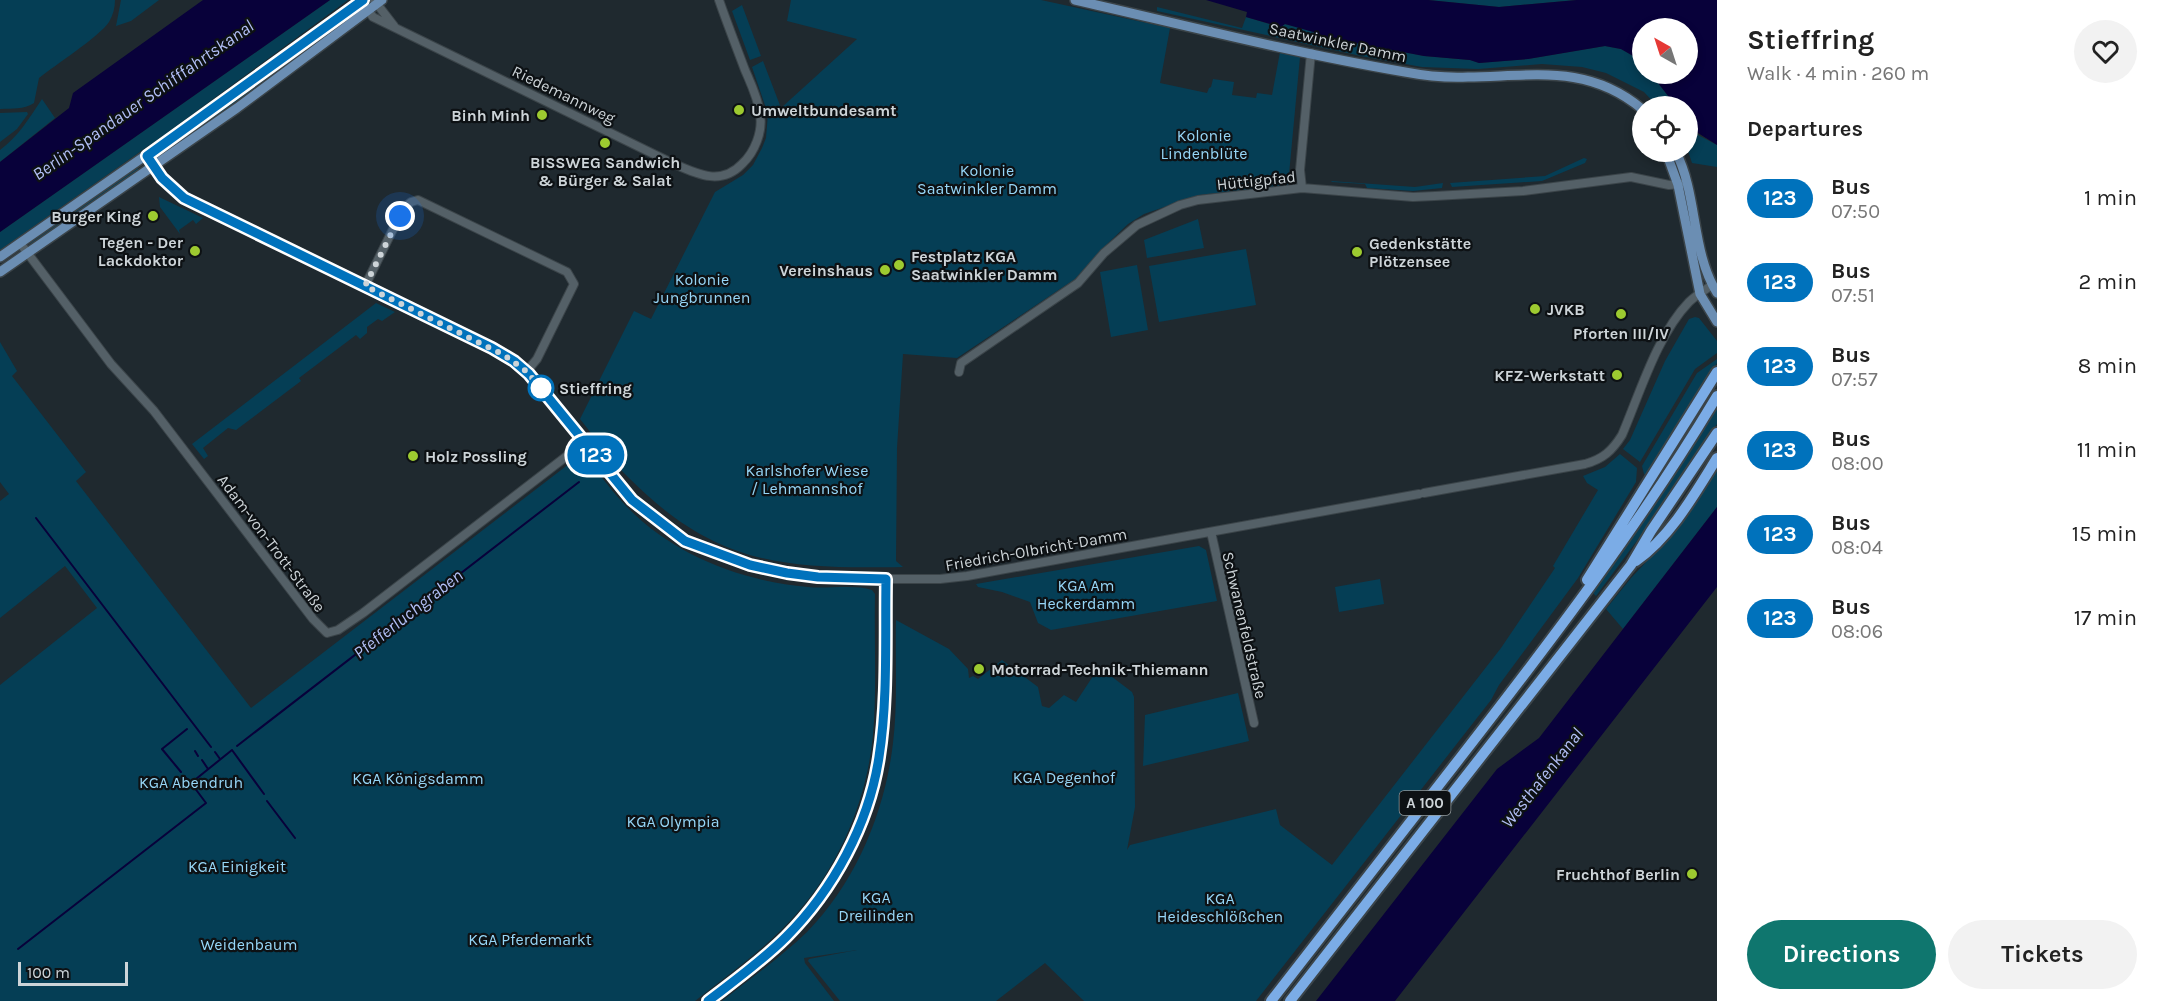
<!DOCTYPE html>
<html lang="en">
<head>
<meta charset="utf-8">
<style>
  body { margin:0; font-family:Karla,sans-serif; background:#f2f2f2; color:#222; height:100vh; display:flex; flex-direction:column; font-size:22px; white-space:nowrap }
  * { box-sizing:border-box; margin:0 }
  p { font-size:20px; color:#767676 }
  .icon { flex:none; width:33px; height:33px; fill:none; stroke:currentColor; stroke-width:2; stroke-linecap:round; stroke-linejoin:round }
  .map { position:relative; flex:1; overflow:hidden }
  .drawer { display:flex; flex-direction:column; background:#fff; width:450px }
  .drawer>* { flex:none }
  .badge { padding:0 12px; border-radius:20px; font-size:21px; line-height:39px }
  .needle { width:39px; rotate:321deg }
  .fabs { position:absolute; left:1632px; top:18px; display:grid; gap:12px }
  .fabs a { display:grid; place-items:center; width:66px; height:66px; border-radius:50%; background:#fff; box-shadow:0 3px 9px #0003; font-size:30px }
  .scale { position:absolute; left:18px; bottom:15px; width:110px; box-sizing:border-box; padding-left:6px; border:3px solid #cdd4d8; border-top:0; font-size:16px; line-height:21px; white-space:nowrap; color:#cdd4d8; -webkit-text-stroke:4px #0d1114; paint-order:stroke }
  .you { position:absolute; width:30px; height:30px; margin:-15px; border:4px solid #fff; border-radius:50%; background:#1a73e8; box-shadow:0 0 0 9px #1a73e833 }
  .map>.badge { position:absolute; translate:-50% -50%; box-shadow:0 0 0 3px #fff }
  h2 { padding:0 30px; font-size:22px; line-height:54px }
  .round { display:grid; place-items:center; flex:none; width:63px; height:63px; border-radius:32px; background:#f2f2f2 }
  .headline { display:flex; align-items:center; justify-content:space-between; height:102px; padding:0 30px }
  h1 { font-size:28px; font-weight:700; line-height:45px }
  .button { display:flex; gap:12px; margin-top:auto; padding:12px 30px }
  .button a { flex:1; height:69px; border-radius:36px; background:#0f766e; color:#fff; font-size:24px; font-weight:700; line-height:69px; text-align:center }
  .button a+a { background:#f2f2f2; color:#222 }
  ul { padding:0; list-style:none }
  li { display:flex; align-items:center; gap:18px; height:84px; padding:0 30px }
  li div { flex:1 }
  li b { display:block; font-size:22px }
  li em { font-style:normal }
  li .badge { min-width:66px; font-weight:700; text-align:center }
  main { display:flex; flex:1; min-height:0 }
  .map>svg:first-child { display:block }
  .green { fill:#053e55 }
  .water { fill:#08013a }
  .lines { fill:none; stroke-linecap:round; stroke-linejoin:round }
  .stream { stroke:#08013a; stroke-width:2 }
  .minor-casing { stroke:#3b4449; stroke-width:10 }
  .major-casing { stroke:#3b4449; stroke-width:12 }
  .highway-casing { stroke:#3b4449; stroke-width:14 }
  .minor { stroke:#546067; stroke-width:8 }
  .major { stroke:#6b8eb3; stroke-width:9 }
  .highway { stroke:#7bace6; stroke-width:10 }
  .line-casing { stroke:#fff; stroke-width:14 }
  .line { stroke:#0072bc; stroke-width:9 }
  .walk { stroke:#cdd4d8; stroke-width:6; stroke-dasharray:0 10.8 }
  .poi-dot { fill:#9dca30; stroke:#0d1114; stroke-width:2 }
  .stop-dot { fill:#fff; stroke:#0072bc; stroke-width:3 }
  .labels { text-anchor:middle; stroke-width:4.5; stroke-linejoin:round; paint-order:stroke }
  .shield { fill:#0d1114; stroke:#939a9d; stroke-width:1.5 }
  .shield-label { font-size:15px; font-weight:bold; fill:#cdd4d8 }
  .street-label { font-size:16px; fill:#cdd4d8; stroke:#0d1114 }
  .poi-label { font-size:16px; font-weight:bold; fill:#cdd4d8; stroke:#0d1114; text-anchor:start }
  .park-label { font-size:16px; fill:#96d6f7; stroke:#0d1114 }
  .stop-label { font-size:16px; font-weight:bold; fill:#cdd4d8; stroke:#0d1114; text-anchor:start }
  .water-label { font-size:18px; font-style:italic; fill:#b2bff6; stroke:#0d1114 }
</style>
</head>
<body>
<main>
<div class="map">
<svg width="1717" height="1001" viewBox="0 0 1717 1001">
  <rect width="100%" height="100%" fill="#1f292f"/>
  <path class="green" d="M 0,0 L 115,0 C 115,8 113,15 109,22 C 99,37 55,65 39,78 L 34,103 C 23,110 13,108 0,109 Z
    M 121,0 L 159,0 L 131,21 L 116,26 Z
    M 330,0 L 348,0 L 164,135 L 0,250 L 0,232 Z
    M 791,0 L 1041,0 L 1170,28 L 1160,83 L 1207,93 L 1209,88 L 1211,87 L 1213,79 L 1234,82 L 1232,95 L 1256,98 L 1257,93 L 1272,95 L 1280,52 L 1300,57 L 1288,185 L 1199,195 L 1144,214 L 1128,224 L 1102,249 L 1075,279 L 957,358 L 903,354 L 897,448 L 896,561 L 903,567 C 786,569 717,566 630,479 C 611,461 596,439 580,419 L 634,311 L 651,319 L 715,192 L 743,175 L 753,165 L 762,148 L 766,138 L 768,114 L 752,67 L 763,61 L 781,108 L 857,39 L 787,21 Z
    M 1428,0 L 1576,0 L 1499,7 Z
    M 742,5 L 761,56 L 750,60 L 732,11 Z
    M 357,7 L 361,11 L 263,85 L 160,158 L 157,153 Z
    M 1157,7 L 1242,28 L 1246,17 L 1280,27 L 1285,24 L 1318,33 L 1319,36 L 1424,56 L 1470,60 L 1479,63 L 1528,59 L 1605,46 L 1621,49 L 1642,61 L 1642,74 L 1651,74 L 1676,106 L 1657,106 L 1644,92 L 1606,73 L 1582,67 L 1542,64 L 1478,69 L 1422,67 L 1361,56 L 1157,11 Z
    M 42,99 L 55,118 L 0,162 L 0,150 C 18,137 30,117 42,99 Z
    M 27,112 L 28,114 L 17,129 L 0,142 L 0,113 Z
    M 1688,124 L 1698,135 L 1717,145 L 1717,167 L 1692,163 L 1688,151 Z
    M 1584,158 L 1587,159 L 1585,163 L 1542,181 L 1452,187 L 1450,183 L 1545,176 Z
    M 137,167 L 140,171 L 32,245 L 30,243 Z
    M 1331,181 L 1415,187 L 1443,183 L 1442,188 L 1413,191 L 1367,188 L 1365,184 L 1332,182 Z
    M 159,197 L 203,218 L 196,224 L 193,220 L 179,230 L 180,234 L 160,207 Z
    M 1198,219 L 1204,248 L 1147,258 L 1144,240 Z
    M 1246,249 L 1256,305 L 1159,322 L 1149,266 Z
    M 1137,265 L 1148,330 L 1111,337 L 1100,272 Z
    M 376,303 L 395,312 L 382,321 L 378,319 L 367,327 L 367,333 L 360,339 L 356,335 L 299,378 L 301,381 L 236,430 L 228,428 L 203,448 L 208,456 L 204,459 L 192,444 Z
    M 1695,317 L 1699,318 L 1717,341 L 1717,353 L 1695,369 L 1640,462 L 1623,449 L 1630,440 L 1665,361 L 1689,319 Z
    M 0,342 L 17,371 L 12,376 L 86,472 L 76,481 L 251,708 L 578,457 L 590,477 L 599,474 C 608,485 616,496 626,506 C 673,555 741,581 808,587 C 826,589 855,584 872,590 L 875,594 C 874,641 877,688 873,735 C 867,799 840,864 798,912 C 768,947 730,973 695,1001 L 0,1001 L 0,685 L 97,608 L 65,566 L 0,618 L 0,501 L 9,494 L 0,482 Z
    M 1717,359 L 1717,363 L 1647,476 L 1644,474 L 1642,466 L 1697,373 Z
    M 1717,405 L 1717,424 L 1656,515 L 1596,596 L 1593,593 L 1656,502 Z
    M 1620,454 L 1637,468 L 1636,482 L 1578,578 L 1499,685 L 1491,700 L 1256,1001 L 1084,1001 L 1045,963 L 996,1001 L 840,1001 L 808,961 L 809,959 L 857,950 L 804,958 L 805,963 L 834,1001 L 722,1001 C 750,979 781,957 807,932 C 856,882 885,812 893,743 C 898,703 895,660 896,620 L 949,649 L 968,669 L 969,678 L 973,676 L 978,679 L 1002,660 L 1038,687 L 1042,706 L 1049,708 L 1064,695 L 1076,702 L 1099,667 L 1132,692 L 1134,697 L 1135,807 L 1127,850 L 1130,845 L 1276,809 L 1280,825 L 1332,865 L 1501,648 L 1555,568 L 1553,566 L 1598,490 L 1587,483 L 1583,476 L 1605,467 Z
    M 1717,465 L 1717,507 L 1623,629 L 1606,609 L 1631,578 L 1665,542 Z
    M 1199,546 L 1206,550 L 1217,601 L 1051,630 L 1038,623 L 1030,602 L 1002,592 L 978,587 L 976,584 Z
    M 1380,579 L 1384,604 L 1339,612 L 1335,587 Z
    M 1238,693 L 1249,741 L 1143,766 L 1145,715 Z"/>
  <path class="water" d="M 203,0 L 330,0 L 0,232 L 0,162 L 69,108 L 73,93 Z
    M 1206,0 L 1428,0 L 1499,7 L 1577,0 L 1717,0 L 1717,145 L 1690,128 L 1688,124 L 1688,106 L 1676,106 L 1651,74 L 1688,74 L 1688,28 L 1642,28 L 1642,61 L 1621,49 L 1605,46 L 1528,59 L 1479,63 L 1470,60 L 1424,56 L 1319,36 L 1317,33 L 1285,24 L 1281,27 L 1246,17 L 1247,12 Z
    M 1717,507 L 1717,587 L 1395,1001 L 1316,1001 L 1497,769 L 1539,738 Z"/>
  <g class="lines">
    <path class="stream" d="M 36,518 L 211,747
      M 237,746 L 579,482
      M 195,751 L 198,756
      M 215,752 L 220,759
      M 202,760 L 208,769
      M 181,772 L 162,749 L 187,729
      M 185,777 L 191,783
      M 267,801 L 295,838
      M 18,949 L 206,803 L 191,783 L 232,750 L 264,794"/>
    <g class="minor-casing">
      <path id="minor" d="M 374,0 L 394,26
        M 361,1 L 373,17 L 670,162 C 695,173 720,187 742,164 C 755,152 763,131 760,114 C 758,98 751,84 745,70 C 736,46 727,23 719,0
        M 147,156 L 162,178 L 184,198 L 492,348 L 514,361 L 529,374 L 632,500 L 685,541 L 750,565 L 801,576 L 886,579 L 940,579 L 967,576 L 1419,494
        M 1302,188 L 1300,170 L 1311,53
        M 20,243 L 111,364 L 154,411 L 313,619 L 327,633 L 338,630 L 363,613 L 585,442
        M 365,286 L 403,209 L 411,202 L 418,200 L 567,272 L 574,284 L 537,359 L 527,371
        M 959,372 L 961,363 L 1078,283 L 1104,253 L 1137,225 L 1180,205 L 1198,200 L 1302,188 L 1413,197 L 1435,196 L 1523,191 L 1631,177 L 1669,185 L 1682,184
        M 1424,493 L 1585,464 C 1603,459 1612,451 1622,435 C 1640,393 1657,335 1689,302 C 1696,295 1705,290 1712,285
        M 1211,532 L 1254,723
        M 708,1001 C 734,981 762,961 786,937 C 833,889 868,825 879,757 C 887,700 885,637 886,579"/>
    </g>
    <g class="major-casing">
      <path id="major" d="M 1075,0 C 1184,25 1294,53 1405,72 C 1426,76 1447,78 1468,77 C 1534,76 1588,64 1642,109
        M 1666,152 L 1678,185 L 1700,294 L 1717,322
        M 1676,152 C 1698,196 1691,251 1717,293
        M 0,257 L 254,80 L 363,0
        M 0,272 L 237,108 L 382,0"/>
    </g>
    <g class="highway-casing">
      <path id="highway" d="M 1636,561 C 1671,536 1694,495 1717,458
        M 1587,580 L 1717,372
        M 1271,1001 C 1334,920 1397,839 1460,758 C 1551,641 1641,523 1717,396
        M 1290,1001 L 1631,565 L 1651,531 L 1717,433"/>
    </g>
    <use href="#minor" class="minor"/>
    <use href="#major" class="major"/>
    <use href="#highway" class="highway"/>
  </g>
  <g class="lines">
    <g class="line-casing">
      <path id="line" d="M 363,0 L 147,156 L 162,178 L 184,198 L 492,348 L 514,361 L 529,374 L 632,500 L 685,541 L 750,565 L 787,573 L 818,577 L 886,579 C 885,638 888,699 879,757 C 869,824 833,890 786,937 C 762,961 734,981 708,1001"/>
    </g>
    <use href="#line" class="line"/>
    <path class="walk" d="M 400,216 L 365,286 L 504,355 L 526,371 L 541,388"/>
  </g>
  <g class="poi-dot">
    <circle cx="739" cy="110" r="6"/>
    <circle cx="542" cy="115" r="6"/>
    <circle cx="605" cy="143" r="6"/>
    <circle cx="153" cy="216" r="6"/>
    <circle cx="195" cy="251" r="6"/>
    <circle cx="1357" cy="252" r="6"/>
    <circle cx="899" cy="265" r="6"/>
    <circle cx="885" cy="270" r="6"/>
    <circle cx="1535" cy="309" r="6"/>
    <circle cx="1621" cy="314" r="6"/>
    <circle cx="1617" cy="375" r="6"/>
    <circle cx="413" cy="456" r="6"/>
    <circle cx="979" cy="669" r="6"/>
    <circle cx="1692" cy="874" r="6"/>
  </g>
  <circle class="stop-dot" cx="541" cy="388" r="12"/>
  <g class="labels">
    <rect class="shield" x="1399.5" y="791" width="51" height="24" rx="4.5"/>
    <g class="shield-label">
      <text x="1425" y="808">A 100</text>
    </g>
    <g class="street-label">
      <text transform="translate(1338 42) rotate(12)" y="6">Saatwinkler Damm</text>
      <text transform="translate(564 94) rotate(26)" y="6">Riedemannweg</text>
      <text transform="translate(1256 180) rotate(-6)" y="6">Hüttigpfad</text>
      <text transform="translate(272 543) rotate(53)" y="6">Adam-von-Trott-Straße</text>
      <text transform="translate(1036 549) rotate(-10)" y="6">Friedrich-Olbricht-Damm</text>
      <text transform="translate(1245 625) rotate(77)" y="6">Schwanenfeldstraße</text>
    </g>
    <g class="poi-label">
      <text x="751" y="116">Umweltbundesamt</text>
      <text x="530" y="121" text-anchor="end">Binh Minh</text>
      <text x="605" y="168" text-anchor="middle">BISSWEG Sandwich<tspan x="605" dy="18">&amp; Bürger &amp; Salat</tspan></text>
      <text x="141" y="222" text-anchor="end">Burger King</text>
      <text x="183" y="248" text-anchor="end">Tegen - Der<tspan x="183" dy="18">Lackdoktor</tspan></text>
      <text x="1369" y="249">Gedenkstätte<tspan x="1369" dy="18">Plötzensee</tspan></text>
      <text x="911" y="262">Festplatz KGA<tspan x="911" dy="18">Saatwinkler Damm</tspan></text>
      <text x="873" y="276" text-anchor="end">Vereinshaus</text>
      <text x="1547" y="315">JVKB</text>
      <text x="1621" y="339" text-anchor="middle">Pforten III/IV</text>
      <text x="1605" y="381" text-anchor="end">KFZ-Werkstatt</text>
      <text x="425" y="462">Holz Possling</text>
      <text x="991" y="675">Motorrad-Technik-Thiemann</text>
      <text x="1680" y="880" text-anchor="end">Fruchthof Berlin</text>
    </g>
    <g class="park-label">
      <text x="1204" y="141">Kolonie<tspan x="1204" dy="18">Lindenblüte</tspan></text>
      <text x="987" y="176">Kolonie<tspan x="987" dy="18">Saatwinkler Damm</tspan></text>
      <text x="702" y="285">Kolonie<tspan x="702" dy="18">Jungbrunnen</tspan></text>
      <text x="807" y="476">Karlshofer Wiese<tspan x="807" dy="18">/ Lehmannshof</tspan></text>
      <text x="1086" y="591">KGA Am<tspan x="1086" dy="18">Heckerdamm</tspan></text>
      <text x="1064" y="783">KGA Degenhof</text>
      <text x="418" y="784">KGA Königsdamm</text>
      <text x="191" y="788">KGA Abendruh</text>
      <text x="673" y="827">KGA Olympia</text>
      <text x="237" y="872">KGA Einigkeit</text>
      <text x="876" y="903">KGA<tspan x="876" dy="18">Dreilinden</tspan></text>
      <text x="1220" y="904">KGA<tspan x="1220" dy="18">Heideschlößchen</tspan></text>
      <text x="530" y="945">KGA Pferdemarkt</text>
      <text x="249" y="950">Weidenbaum</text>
    </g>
    <g class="stop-label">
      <text x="559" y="394">Stieffring</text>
    </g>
    <g class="water-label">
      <text transform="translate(143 100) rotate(-35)" y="6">Berlin-Spandauer Schifffahrtskanal</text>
      <text transform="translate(408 614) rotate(-38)" y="6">Pfefferluchgraben</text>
      <text transform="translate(1542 778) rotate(-52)" y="6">Westhafenkanal</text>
    </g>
  </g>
</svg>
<div class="fabs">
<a><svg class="needle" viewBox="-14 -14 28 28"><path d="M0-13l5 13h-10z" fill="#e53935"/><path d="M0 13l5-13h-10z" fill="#767676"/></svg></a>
<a><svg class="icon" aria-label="locate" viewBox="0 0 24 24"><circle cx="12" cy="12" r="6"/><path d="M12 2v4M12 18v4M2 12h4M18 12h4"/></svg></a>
</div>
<div class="scale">100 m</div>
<div class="you" style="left:400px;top:216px"></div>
<b class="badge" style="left:596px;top:455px;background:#0072bc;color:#fff">123</b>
</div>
<section class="drawer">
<div class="headline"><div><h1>Stieffring</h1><p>Walk · 4 min · 260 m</p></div><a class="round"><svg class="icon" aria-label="heart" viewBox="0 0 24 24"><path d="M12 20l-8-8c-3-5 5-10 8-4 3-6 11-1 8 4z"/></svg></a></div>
<h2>Departures</h2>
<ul>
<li><span class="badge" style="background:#0072bc;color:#fff">123</span><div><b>Bus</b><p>07:50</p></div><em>1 min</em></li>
<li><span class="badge" style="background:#0072bc;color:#fff">123</span><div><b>Bus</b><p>07:51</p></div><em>2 min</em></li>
<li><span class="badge" style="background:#0072bc;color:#fff">123</span><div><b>Bus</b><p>07:57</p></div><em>8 min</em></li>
<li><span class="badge" style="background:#0072bc;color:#fff">123</span><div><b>Bus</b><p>08:00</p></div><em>11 min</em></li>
<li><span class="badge" style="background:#0072bc;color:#fff">123</span><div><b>Bus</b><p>08:04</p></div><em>15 min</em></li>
<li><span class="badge" style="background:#0072bc;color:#fff">123</span><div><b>Bus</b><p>08:06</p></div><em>17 min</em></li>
</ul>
<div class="button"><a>Directions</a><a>Tickets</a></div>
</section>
</main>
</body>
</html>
